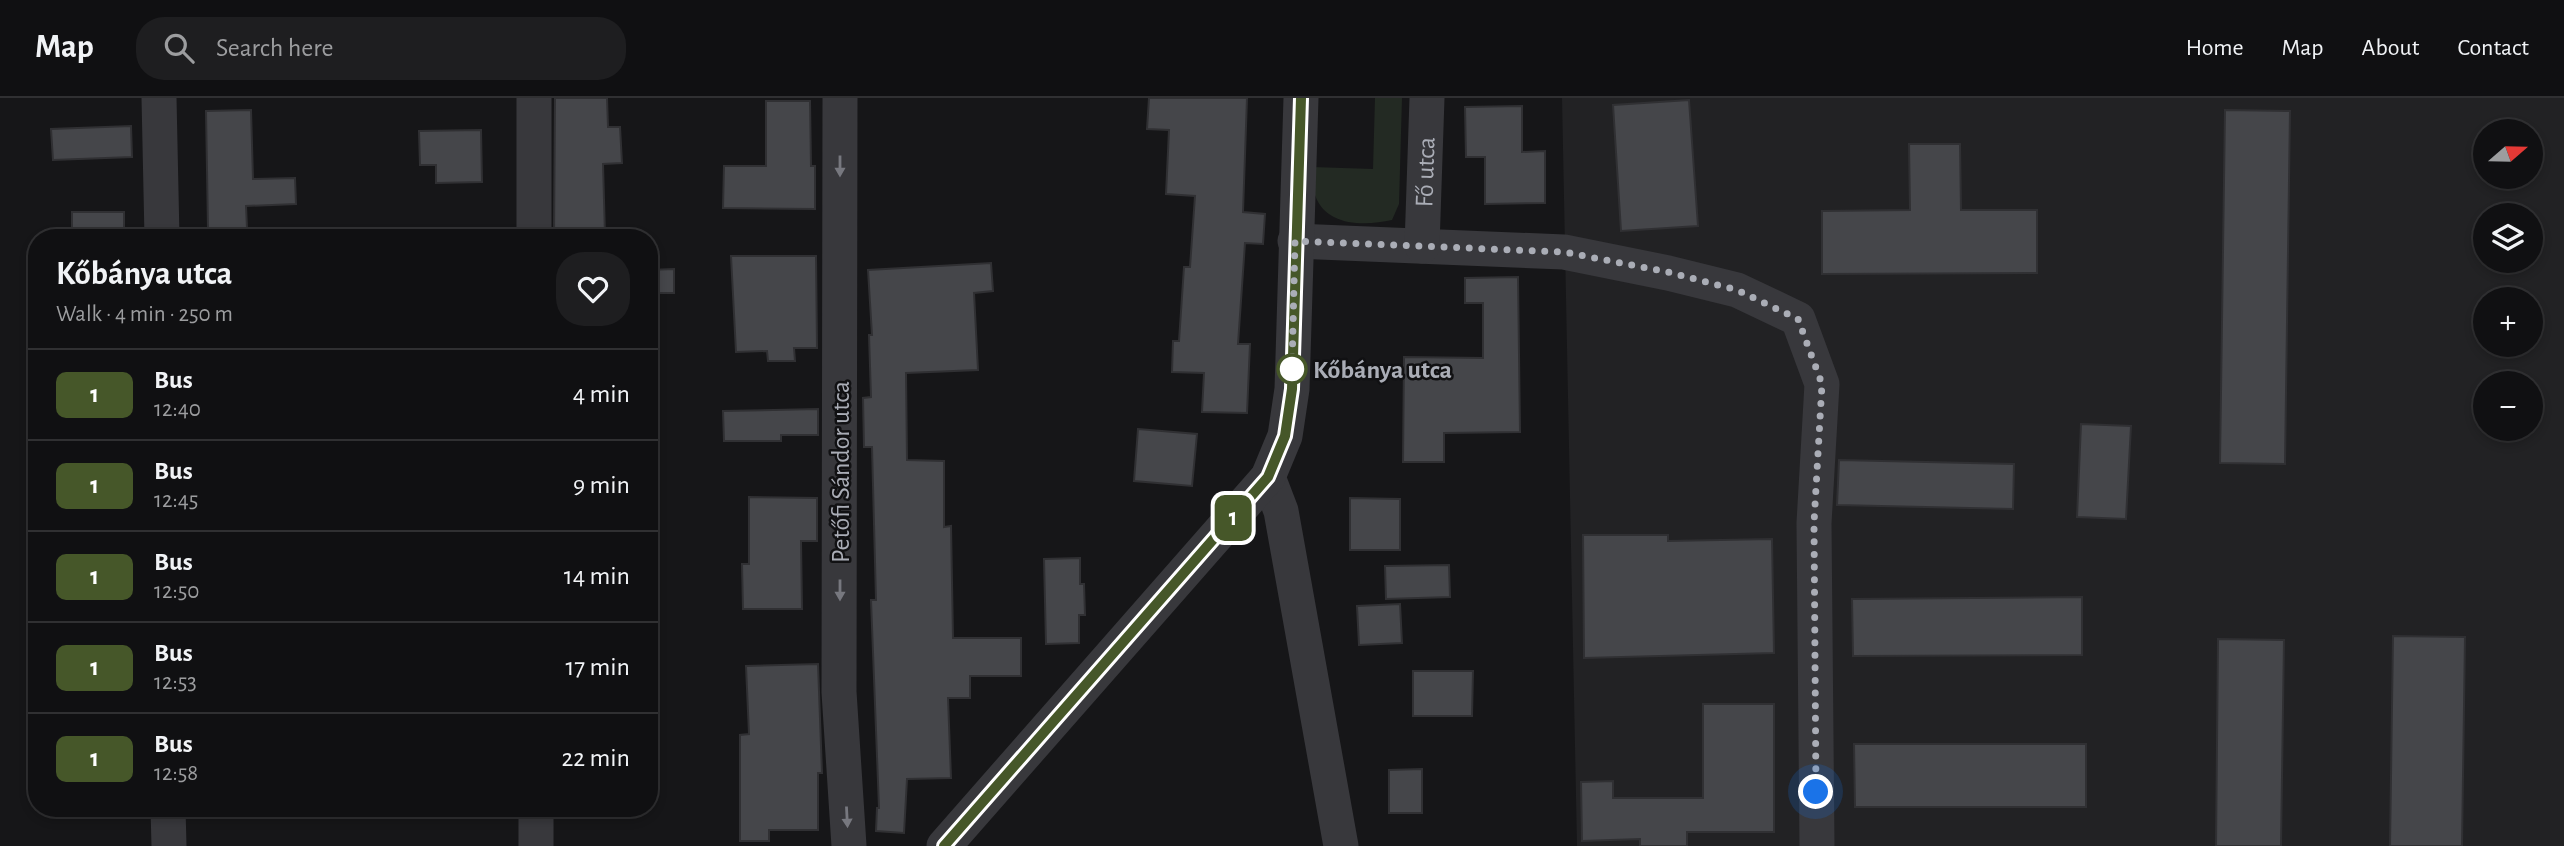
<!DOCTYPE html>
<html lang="en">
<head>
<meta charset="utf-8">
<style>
  body { margin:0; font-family:"Alegreya Sans",sans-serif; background:#1e1e20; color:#f1f3f6; height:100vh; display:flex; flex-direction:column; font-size:26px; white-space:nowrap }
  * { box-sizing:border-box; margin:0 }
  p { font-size:23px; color:#9c9d9f }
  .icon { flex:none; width:38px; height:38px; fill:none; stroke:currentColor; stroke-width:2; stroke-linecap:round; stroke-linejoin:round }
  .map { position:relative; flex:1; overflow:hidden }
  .sheet { position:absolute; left:28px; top:131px; width:630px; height:588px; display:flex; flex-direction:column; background:#101012; border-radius:28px; box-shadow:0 4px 10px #0003,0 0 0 2px #303032 }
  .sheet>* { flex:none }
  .badge { padding:0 14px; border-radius:10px; font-size:24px; line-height:46px }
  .needle { width:46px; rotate:70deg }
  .controls { position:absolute; left:2473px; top:21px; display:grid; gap:14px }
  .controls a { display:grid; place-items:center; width:70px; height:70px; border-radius:50%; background:#101012; box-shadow:0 4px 10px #0003,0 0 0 2px #303032; font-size:35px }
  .you { position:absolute; width:35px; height:35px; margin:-18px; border:5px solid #fff; border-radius:50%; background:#1a73e8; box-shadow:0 0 0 10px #1a73e833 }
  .map>.badge { position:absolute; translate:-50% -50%; box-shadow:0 0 0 4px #fff }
  .round { display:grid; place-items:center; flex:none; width:74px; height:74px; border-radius:28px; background:#1e1e20 }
  .overview { display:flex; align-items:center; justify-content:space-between; height:119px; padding:0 28px }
  h1 { font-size:33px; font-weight:700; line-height:52px }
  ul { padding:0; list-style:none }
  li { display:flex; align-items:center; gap:21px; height:91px; padding:0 28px; border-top:2px solid #303032 }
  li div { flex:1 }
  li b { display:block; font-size:26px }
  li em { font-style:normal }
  li .badge { min-width:77px; font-weight:700; text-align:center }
  header { display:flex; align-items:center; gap:42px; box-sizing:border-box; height:98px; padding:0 35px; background:#101012; border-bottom:2px solid #303032 }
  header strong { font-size:33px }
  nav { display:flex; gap:38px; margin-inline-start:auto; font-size:24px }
  .search { width:490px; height:63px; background:#1e1e20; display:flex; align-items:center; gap:18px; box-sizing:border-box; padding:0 24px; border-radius:28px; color:#9c9d9f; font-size:26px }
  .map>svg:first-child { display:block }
  .built { fill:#222224; fill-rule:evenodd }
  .green { fill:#232a23 }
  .building { fill:#45464a; stroke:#303033; stroke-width:2 }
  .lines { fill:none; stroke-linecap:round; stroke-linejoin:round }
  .minor { stroke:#38383c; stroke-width:35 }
  .oneway { fill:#77787f }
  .line-casing { stroke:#fff; stroke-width:16 }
  .line { stroke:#465729; stroke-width:10 }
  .walk { stroke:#aaadb6; stroke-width:7; stroke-dasharray:0 12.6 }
  .stop-dot { fill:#fff; stroke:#465729; stroke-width:3.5 }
  .labels { text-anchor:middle; stroke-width:5; stroke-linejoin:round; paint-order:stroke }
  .street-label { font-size:26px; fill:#aaadb6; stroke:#111113 }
  .stop-label { font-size:26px; font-weight:bold; fill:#aaadb6; stroke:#111113; text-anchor:start }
</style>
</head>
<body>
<header>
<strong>Map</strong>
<div class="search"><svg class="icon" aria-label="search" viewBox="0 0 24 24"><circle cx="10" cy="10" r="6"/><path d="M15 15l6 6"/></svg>Search here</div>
<nav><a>Home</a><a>Map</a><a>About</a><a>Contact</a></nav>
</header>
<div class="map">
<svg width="2564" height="748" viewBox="0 0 2564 748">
  <rect width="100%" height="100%" fill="#161618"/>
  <path class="built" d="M 1562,0 L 2564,0 L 2564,748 L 1577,748 ZM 2485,33 L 2530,33 L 2530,79 L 2485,79 ZM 2485,117 L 2530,117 L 2530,163 L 2485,163 ZM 2485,201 L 2530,201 L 2530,247 L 2485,247 ZM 2485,285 L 2530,285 L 2530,331 L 2485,331 Z"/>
  <path class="green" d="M 1375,0 L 1402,0 L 1399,106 L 1392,122 C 1365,128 1326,129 1315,97 C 1312,89 1313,77 1312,69 L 1373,71 Z"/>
  <path class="building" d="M 555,0 L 607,0 L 608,29 L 620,29 L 622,65 L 603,66 L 605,137 L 554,140 Z
    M 1149,0 L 1247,0 L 1243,114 L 1265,116 L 1263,146 L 1245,145 L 1238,246 L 1250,246 L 1247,315 L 1202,314 L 1204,275 L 1172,274 L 1173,243 L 1179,243 L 1184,169 L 1190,169 L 1195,98 L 1166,96 L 1169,32 L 1147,31 Z
    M 1689,2 L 1698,128 L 1621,133 L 1613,7 Z
    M 766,3 L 810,3 L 811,68 L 815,68 L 815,111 L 723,110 L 724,68 L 766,68 Z
    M 1522,8 L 1522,54 L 1545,53 L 1545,105 L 1485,106 L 1485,59 L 1466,59 L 1465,9 Z
    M 251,12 L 253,81 L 295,80 L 296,106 L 246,108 L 247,130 L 208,131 L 206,13 Z
    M 2225,12 L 2290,13 L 2285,366 L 2220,365 Z
    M 131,28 L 132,59 L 53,62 L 51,31 Z
    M 481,32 L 482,84 L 436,85 L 436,67 L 420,67 L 419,33 Z
    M 1909,46 L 1960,46 L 1961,112 L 2037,112 L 2037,175 L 1822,176 L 1822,113 L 1910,112 Z
    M 72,114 L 124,114 L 124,140 L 72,140 Z
    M 731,158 L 816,158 L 817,250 L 794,250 L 795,263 L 768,263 L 767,253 L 736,254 Z
    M 991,165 L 993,193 L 974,195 L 978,272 L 906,275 L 907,362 L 944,363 L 944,429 L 951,428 L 953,540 L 1021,540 L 1021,578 L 970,578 L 970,600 L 948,600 L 951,680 L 907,681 L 904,735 L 876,733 L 877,710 L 879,710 L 871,502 L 876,502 L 872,349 L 864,349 L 863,300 L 871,299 L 869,237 L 872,237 L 868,172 Z
    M 674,171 L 674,195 L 649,195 L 649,172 Z
    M 1518,179 L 1520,334 L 1444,335 L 1444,364 L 1403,364 L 1404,259 L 1483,260 L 1483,205 L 1465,205 L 1465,180 Z
    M 818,311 L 818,337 L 781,337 L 781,343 L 724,343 L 723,313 Z
    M 2081,326 L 2131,328 L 2126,421 L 2077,419 Z
    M 1138,331 L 1197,336 L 1192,388 L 1134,383 Z
    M 1839,362 L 2014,366 L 2013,411 L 1837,407 Z
    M 749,399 L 817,400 L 817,443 L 801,443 L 802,511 L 743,511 L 742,466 L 749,466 Z
    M 1350,400 L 1400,401 L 1400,452 L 1350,452 Z
    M 1583,437 L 1668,437 L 1668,443 L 1772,441 L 1774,555 L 1584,560 Z
    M 1080,460 L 1080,486 L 1084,486 L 1085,517 L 1079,517 L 1079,545 L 1046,546 L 1044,461 Z
    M 1449,467 L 1450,499 L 1386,501 L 1385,468 Z
    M 2082,499 L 2082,557 L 1853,558 L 1852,501 Z
    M 1400,506 L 1402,545 L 1359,547 L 1357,508 Z
    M 2393,538 L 2465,539 L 2462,748 L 2390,748 Z
    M 2218,541 L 2284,542 L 2281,748 L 2216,748 Z
    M 818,566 L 822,675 L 818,675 L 818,732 L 769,732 L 769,743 L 740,743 L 740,637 L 749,636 L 746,568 Z
    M 1413,573 L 1473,573 L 1472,618 L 1413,618 Z
    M 1703,606 L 1774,606 L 1774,734 L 1687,734 L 1687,748 L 1640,748 L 1640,741 L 1582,743 L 1581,684 L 1613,683 L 1613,700 L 1703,700 Z
    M 1854,646 L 2086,646 L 2086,709 L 1855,709 Z
    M 1422,671 L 1422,715 L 1389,715 L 1389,672 Z"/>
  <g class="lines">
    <g class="minor">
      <path d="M 159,0 L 162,140"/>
      <path d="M 534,0 L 534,140"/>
      <path d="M 840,0 L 839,594 L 849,748"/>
      <path d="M 1295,143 L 1564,154 L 1668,175 L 1737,192 L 1798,221 L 1822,286 L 1814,425 L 1817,748"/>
      <path id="s1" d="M 1422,148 L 1427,0"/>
      <path d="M 1268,379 L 1281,413 L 1341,748"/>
      <path d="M 168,710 L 169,748"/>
      <path d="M 536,710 L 536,748"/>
      <path d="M 944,748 L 1268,379 L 1285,338 L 1292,291 L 1301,0"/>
    </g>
  </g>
  <defs><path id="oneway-solid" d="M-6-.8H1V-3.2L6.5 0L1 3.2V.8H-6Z" transform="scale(1.75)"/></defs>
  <g class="oneway">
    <use href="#oneway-solid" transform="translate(840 68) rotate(90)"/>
    <use href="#oneway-solid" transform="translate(840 492) rotate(90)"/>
    <use href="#oneway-solid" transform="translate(847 719) rotate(87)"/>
  </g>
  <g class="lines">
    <g class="line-casing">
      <path id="line" d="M 944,748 L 1268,379 L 1285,338 L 1292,291 L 1301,0"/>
    </g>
    <use href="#line" class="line"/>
    <path class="walk" d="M 1292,271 L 1295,143 L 1564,154 L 1668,174 L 1737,192 L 1798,221 L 1822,286 L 1814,425 L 1816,694"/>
  </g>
  <circle class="stop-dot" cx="1292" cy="271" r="14"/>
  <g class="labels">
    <g class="street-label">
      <text dy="9" stroke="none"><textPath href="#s1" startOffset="74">Fő utca</textPath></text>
      <text transform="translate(840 374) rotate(-90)" y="9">Petőfi Sándor utca</text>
    </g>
    <g class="stop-label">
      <text x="1313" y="280">Kőbánya utca</text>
    </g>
  </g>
</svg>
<div class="controls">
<a><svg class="needle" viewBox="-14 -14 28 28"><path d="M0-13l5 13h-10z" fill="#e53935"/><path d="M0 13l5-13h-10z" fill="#9c9d9f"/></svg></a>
<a><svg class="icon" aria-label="layers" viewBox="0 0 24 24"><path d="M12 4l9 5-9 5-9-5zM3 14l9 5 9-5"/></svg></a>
<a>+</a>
<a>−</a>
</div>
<div class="you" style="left:1816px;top:694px"></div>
<b class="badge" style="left:1233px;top:420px;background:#465729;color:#fff">1</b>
<section class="sheet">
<div class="overview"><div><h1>Kőbánya utca</h1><p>Walk · 4 min · 250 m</p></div><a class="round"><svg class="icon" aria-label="heart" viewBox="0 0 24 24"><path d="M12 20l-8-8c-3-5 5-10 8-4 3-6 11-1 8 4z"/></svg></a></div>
<ul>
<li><span class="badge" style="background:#465729;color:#fff">1</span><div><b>Bus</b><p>12:40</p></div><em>4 min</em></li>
<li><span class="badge" style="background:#465729;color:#fff">1</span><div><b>Bus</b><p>12:45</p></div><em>9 min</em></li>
<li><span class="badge" style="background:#465729;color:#fff">1</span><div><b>Bus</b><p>12:50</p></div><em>14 min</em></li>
<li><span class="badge" style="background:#465729;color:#fff">1</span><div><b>Bus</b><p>12:53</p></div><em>17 min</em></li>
<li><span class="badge" style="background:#465729;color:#fff">1</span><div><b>Bus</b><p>12:58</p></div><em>22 min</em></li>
</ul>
</section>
</div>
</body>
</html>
